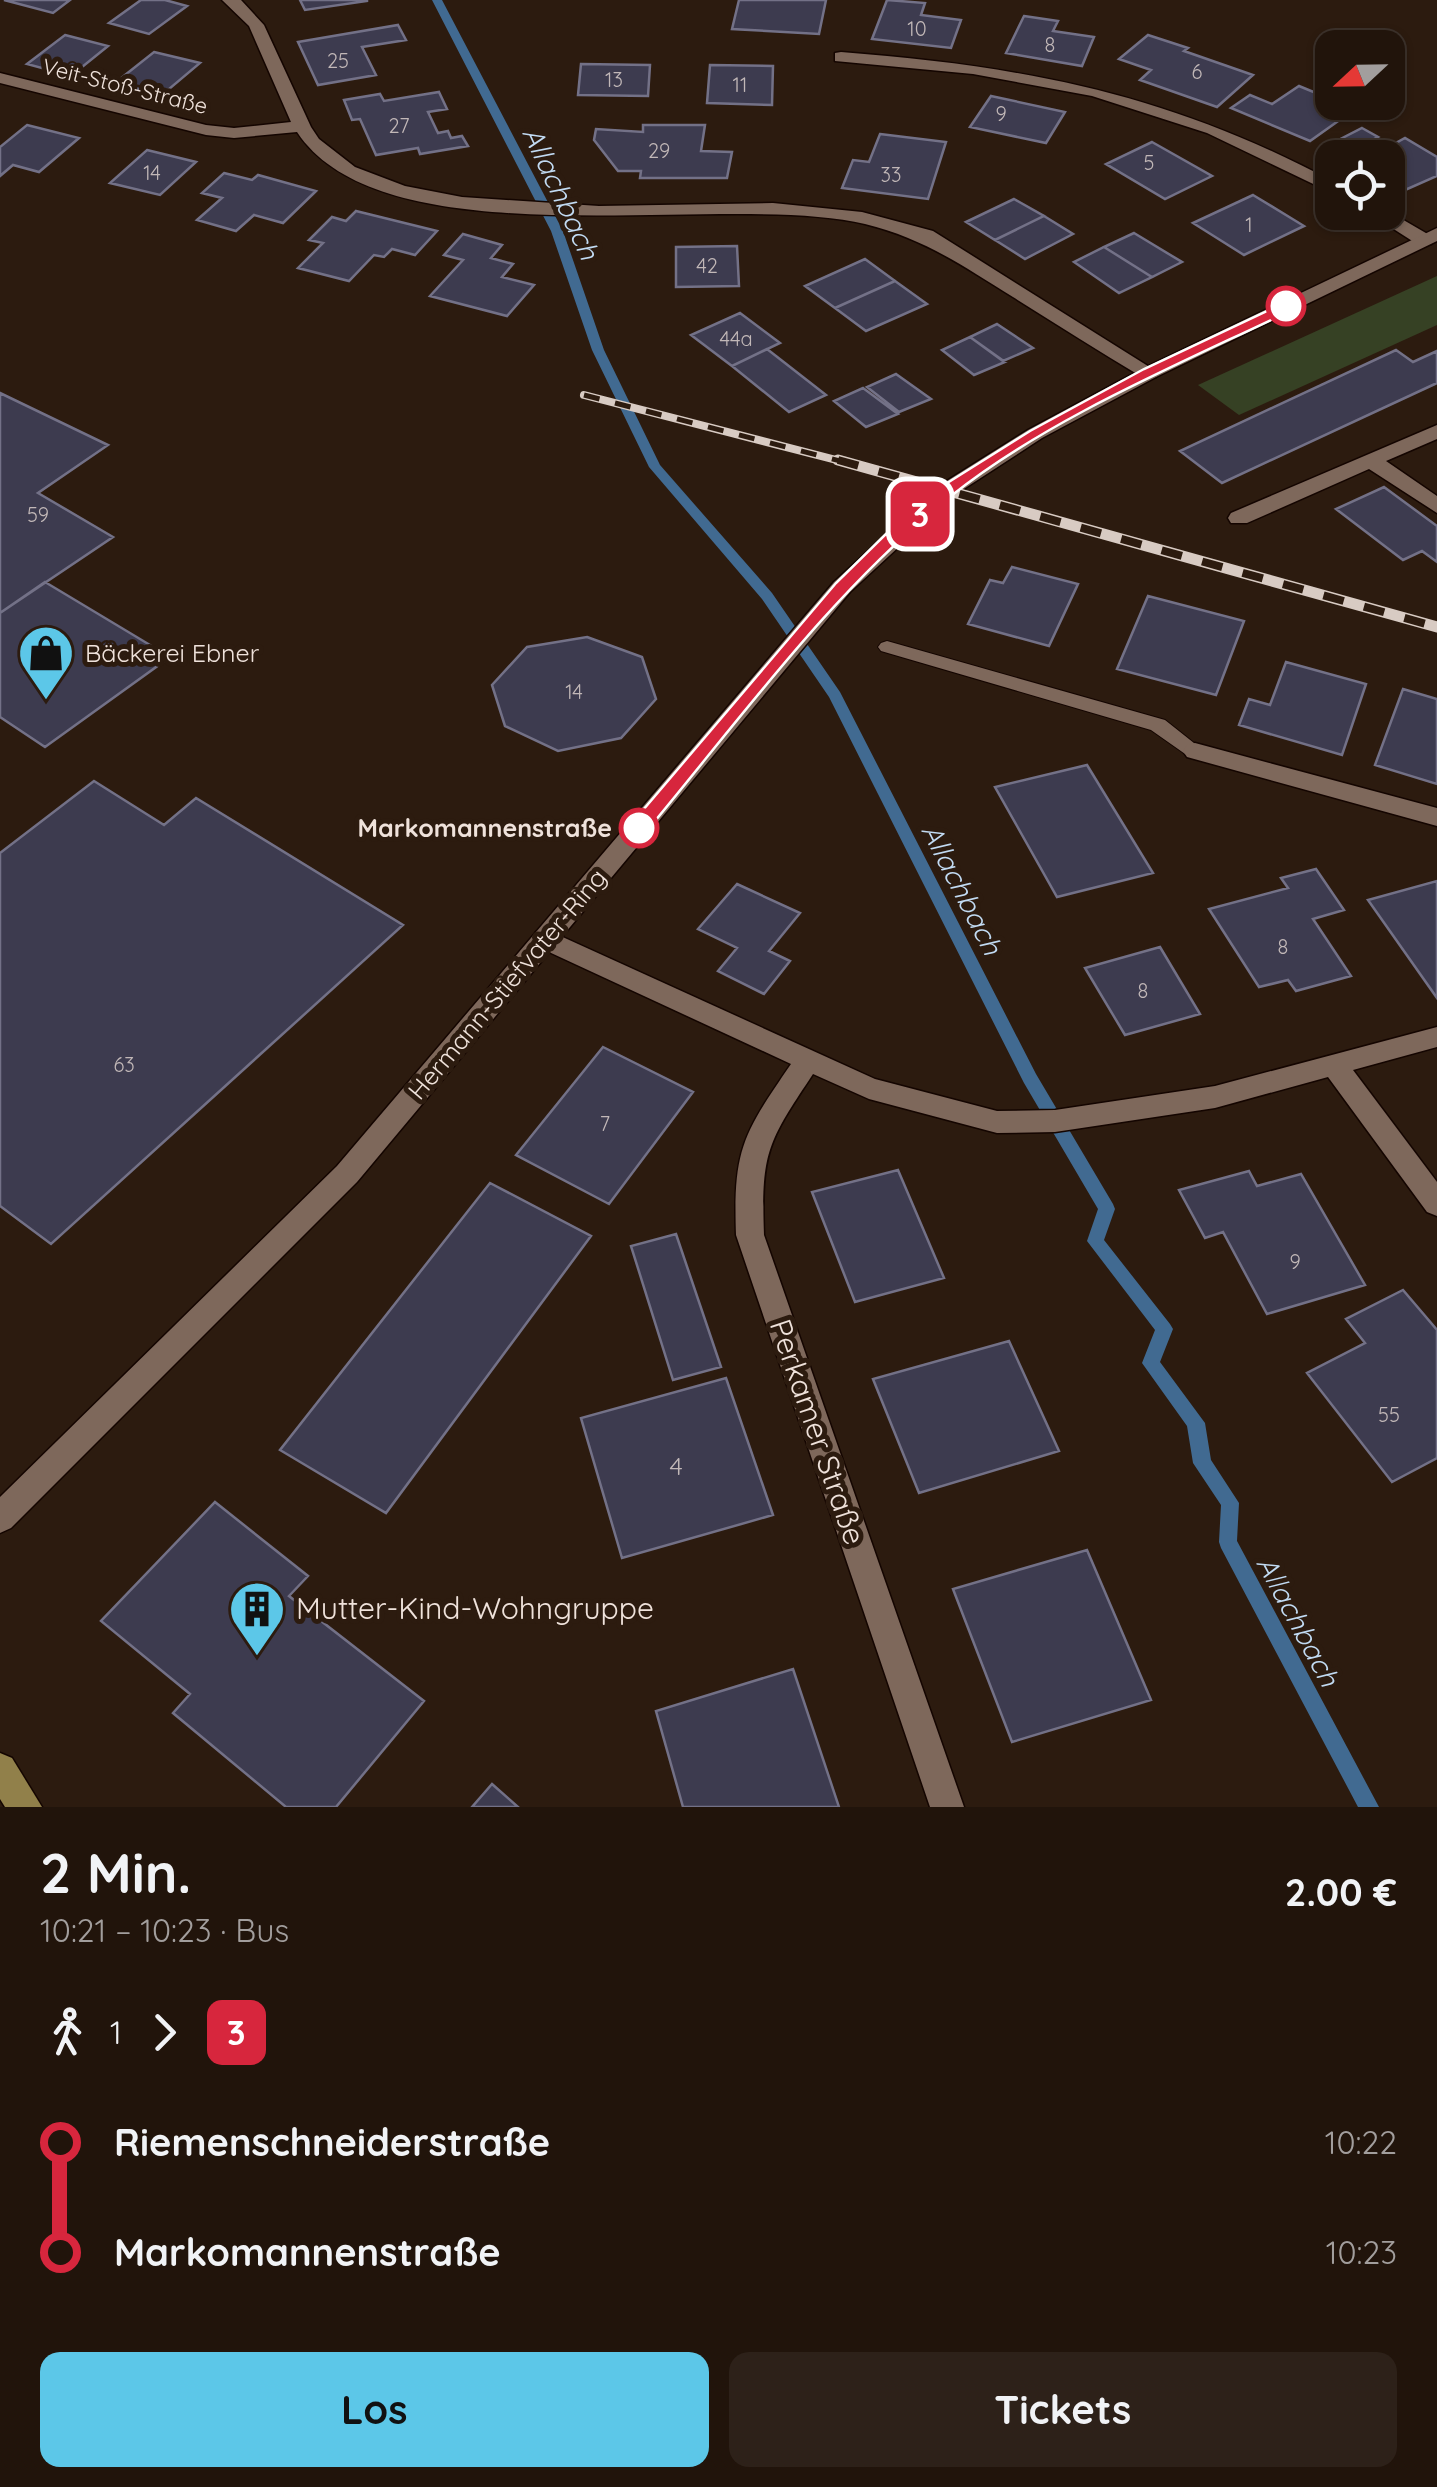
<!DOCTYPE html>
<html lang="de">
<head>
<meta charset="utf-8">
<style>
  body { margin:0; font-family:Quicksand,sans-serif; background:#2d2119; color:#f1f3f6; height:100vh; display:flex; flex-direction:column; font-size:38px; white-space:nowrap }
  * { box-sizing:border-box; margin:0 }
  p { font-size:32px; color:#a29e9d }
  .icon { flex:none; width:55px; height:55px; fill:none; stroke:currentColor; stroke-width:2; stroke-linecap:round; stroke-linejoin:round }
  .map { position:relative; height:1807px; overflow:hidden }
  .sheet { display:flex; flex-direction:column; background:#21140b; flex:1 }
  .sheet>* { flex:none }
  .badge { padding:0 20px; border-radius:15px; font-size:35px; line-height:65px }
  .needle { width:65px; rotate:248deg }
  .buttons { position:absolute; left:1315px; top:30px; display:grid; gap:20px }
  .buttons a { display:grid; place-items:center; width:90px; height:90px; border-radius:20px; background:#21140b; box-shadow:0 2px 8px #0004,0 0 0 2px #3e332c; font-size:50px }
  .map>.badge { position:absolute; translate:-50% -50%; box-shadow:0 0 0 5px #fff }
  .legs { display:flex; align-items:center; gap:15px; height:110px; padding:0 40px; font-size:32px }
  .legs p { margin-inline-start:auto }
  .head { display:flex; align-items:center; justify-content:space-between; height:170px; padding:0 40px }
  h1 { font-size:55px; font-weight:700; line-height:75px }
  .action { display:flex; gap:20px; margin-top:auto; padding:20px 40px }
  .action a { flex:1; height:115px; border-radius:20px; background:#5cc7e8; color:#111; font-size:40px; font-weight:700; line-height:115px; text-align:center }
  .action a+a { background:#2d2119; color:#f1f3f6 }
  ul { padding:0 40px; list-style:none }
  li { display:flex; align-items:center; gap:35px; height:110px; font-size:38px }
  li i { display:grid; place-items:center; width:15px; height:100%; margin:0 12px; background:currentColor }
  li i::after { content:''; width:25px; height:25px; margin:-12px; border:8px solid; border-radius:50%; background:#21140b }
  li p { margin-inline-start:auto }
  li:first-child i { background:linear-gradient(#0000 50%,currentColor 0) }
  li:last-child i { background:linear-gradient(currentColor 50%,#0000 0) }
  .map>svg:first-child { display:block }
  .green { fill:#364124 }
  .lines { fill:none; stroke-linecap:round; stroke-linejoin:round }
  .stream { fill:#416a91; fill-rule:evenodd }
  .building { fill:#3d3b4f; stroke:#737187; stroke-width:2.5 }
  .service-casing { stroke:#140500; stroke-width:2 }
  .minor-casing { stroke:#140500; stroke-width:3 }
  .tertiary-casing { stroke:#140500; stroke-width:3 }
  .secondary-casing { stroke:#140500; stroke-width:3 }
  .service { fill:#7e685b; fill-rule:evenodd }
  .minor { fill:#7e685b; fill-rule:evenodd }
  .tertiary { fill:#7e685b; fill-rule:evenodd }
  .secondary { fill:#91804a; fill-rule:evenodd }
  .rail-far1-casing { stroke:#d8cbc3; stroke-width:8 }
  .rail-casing { stroke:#d8cbc3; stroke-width:11 }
  .rail-far1 { stroke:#2c1b0f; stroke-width:5; stroke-dasharray:16; stroke-linecap:butt }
  .rail { stroke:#2c1b0f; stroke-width:8; stroke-dasharray:21; stroke-linecap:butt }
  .line-1 { fill:#d7263d; stroke:#fff; stroke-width:2.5 }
  .stop-1-dot { fill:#fff; stroke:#d7263d; stroke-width:5 }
  .labels { text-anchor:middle; stroke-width:10; stroke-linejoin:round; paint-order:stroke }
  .number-label { font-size:20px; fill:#c2b8b8 }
  .far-street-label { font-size:22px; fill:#efe2db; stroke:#2c1b0f }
  .poi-label { font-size:25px; fill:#efe2db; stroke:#2c1b0f; text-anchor:start }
  .stop-label { font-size:25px; font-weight:bold; fill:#efe2db; stroke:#2c1b0f; text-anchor:end }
  .street-label { font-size:25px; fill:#efe2db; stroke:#2c1b0f }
  .near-number-label { font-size:25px; fill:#c2b8b8 }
  .water-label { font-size:28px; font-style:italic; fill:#c2dbf3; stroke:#2c1b0f }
  .near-street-label { font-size:30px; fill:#efe2db; stroke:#2c1b0f }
  .near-poi-label { font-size:30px; fill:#efe2db; stroke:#2c1b0f; text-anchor:start }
</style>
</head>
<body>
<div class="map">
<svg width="1437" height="1807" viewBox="0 0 1437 1807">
  <rect width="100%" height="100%" fill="#2c1b0f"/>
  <path class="green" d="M 1437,276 L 1437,325 L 1239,415 L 1198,385 Z"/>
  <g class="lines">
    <path class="stream" d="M 432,0 L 442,0 L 563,231 L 604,350 L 660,465 L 772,593 L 840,692 L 1036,1074 L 1113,1204 L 1115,1209 L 1104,1240 L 1170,1324 L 1173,1329 L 1160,1362 L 1205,1423 L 1211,1460 L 1239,1503 L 1237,1541 L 1379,1807 L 1358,1807 L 1221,1548 L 1219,1542 L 1221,1505 L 1193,1463 L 1187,1426 L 1142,1363 L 1155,1330 L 1087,1241 L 1098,1209 L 1024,1083 L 829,697 L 762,599 L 649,467 L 592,350 L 551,231 Z"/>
  </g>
  <path class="building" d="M 4,0 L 70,0 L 53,13 Z
    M 141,0 L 165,0 L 187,6 L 149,34 L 109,23 Z
    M 300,0 L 367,0 L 367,1 L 305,10 Z
    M 739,0 L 826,0 L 819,34 L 732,29 Z
    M 887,0 L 925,3 L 921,15 L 961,20 L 951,48 L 872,39 Z
    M 1024,16 L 1058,21 L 1053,31 L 1094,37 L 1082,66 L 1006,53 Z
    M 398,25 L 406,40 L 362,47 L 376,75 L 318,85 L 298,42 Z
    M 65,35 L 108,46 L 71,76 L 27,64 Z
    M 1148,35 L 1188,48 L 1184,51 L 1253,75 L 1217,107 L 1140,80 L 1151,70 L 1119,59 Z
    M 154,52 L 200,63 L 162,95 L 115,83 Z
    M 581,64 L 650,65 L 648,96 L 578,95 Z
    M 710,65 L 773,66 L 772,105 L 707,103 Z
    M 1299,86 L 1355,109 L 1310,141 L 1231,108 L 1250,95 L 1272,104 Z
    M 439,92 L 447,109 L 428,112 L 438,133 L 448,131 L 451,138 L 462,136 L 468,146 L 420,154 L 418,148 L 376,155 L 360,119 L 352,120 L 344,100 L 380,94 L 384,101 Z
    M 991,96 L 1065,112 L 1046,143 L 970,127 Z
    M 27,125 L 79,138 L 39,172 L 13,165 L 0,176 L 0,147 Z
    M 643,125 L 705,125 L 701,151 L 732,152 L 727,178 L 640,178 L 641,171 L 618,171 L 594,140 L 596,129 L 643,132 Z
    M 1362,128 L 1378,137 L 1368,142 L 1383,150 L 1405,138 L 1437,157 L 1437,176 L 1396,194 L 1388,189 L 1388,158 L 1332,158 L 1319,150 Z
    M 880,134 L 946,142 L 928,199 L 842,188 L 853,160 L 869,162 Z
    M 1152,142 L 1212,176 L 1165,199 L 1106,164 Z
    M 147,150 L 196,162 L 160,195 L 110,183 Z
    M 224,173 L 252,180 L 258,175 L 316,191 L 283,223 L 254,215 L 236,231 L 197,220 L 222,198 L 202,193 Z
    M 1253,195 L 1304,226 L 1244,255 L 1193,223 Z
    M 1014,199 L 1044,216 L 995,240 L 966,222 Z
    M 356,211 L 437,231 L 415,255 L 392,249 L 384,257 L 374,255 L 349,281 L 298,268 L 323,243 L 309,240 L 332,217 L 346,221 Z
    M 1044,216 L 1073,234 L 1025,259 L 995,240 Z
    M 1134,233 L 1182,262 L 1152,277 L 1104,247 Z
    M 463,234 L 502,245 L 491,258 L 513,264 L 502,277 L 534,285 L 507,316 L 430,296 L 463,260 L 444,255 Z
    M 737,246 L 739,286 L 676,287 L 676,247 Z
    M 1104,247 L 1152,277 L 1119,293 L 1074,262 Z
    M 865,259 L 895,281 L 835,308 L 805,286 Z
    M 895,281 L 927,304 L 866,331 L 835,308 Z
    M 740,313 L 780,343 L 732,366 L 691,335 Z
    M 997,324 L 1033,348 L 1003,361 L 970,337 Z
    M 970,337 L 1005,362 L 974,375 L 942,350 Z
    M 767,349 L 826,395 L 789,412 L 732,366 Z
    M 1396,350 L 1413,362 L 1437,351 L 1437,383 L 1222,483 L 1180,451 Z
    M 896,374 L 931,399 L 899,412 L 867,387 Z
    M 863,388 L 898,414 L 866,427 L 834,401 Z
    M 0,393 L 108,445 L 38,493 L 113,537 L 0,613 Z
    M 1384,487 L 1437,526 L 1437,562 L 1422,551 L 1403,560 L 1336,509 Z
    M 1012,567 L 1078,584 L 1049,646 L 968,624 L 990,580 L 1003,583 Z
    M 45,582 L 170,657 L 45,747 L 0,717 L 0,613 Z
    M 1148,596 L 1244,621 L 1216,695 L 1117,669 Z
    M 587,637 L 642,657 L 656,699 L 621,738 L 558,751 L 505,726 L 492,685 L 527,647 Z
    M 1286,662 L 1366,684 L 1342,755 L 1239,725 L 1249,699 L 1270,705 Z
    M 1403,689 L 1437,699 L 1437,784 L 1375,765 Z
    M 1087,765 L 1153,873 L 1057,897 L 995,787 Z
    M 94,781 L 164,825 L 196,798 L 403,925 L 51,1244 L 0,1206 L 0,853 Z
    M 1316,869 L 1344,910 L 1313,919 L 1351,976 L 1296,991 L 1288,980 L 1259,987 L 1209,909 L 1288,888 L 1281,878 Z
    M 1437,881 L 1437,998 L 1368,900 Z
    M 737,884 L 800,913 L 769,951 L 790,961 L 764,994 L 718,971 L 737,948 L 698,929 Z
    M 1160,947 L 1200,1014 L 1125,1035 L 1085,968 Z
    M 603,1047 L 693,1092 L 609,1204 L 516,1155 Z
    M 898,1170 L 944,1278 L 855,1302 L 812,1192 Z
    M 1249,1171 L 1257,1186 L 1301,1174 L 1365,1285 L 1267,1314 L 1223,1232 L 1205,1238 L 1179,1190 Z
    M 490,1183 L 591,1236 L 386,1513 L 280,1450 Z
    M 676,1234 L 721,1367 L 673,1380 L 631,1246 Z
    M 1403,1290 L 1437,1330 L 1437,1458 L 1392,1482 L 1307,1373 L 1365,1343 L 1346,1319 Z
    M 1009,1341 L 1059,1451 L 919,1493 L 873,1379 Z
    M 726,1378 L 773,1515 L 622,1558 L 581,1418 Z
    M 215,1502 L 308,1576 L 289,1596 L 424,1701 L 336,1807 L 286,1807 L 173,1713 L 190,1694 L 101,1621 Z
    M 1087,1550 L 1151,1700 L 1012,1742 L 953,1589 Z
    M 793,1669 L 839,1807 L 683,1807 L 656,1711 Z
    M 492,1784 L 518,1807 L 472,1807 Z"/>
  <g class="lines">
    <g class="service-casing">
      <path id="service" d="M 887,641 L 1165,720 L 1204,751 L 1195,758 L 1188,756 L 1151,730 L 881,651 L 878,647 L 881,643 Z"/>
    </g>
    <g class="minor-casing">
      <path id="minor" d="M 222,0 L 241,0 L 264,25 L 311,127 L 319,139 L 355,167 L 405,186 L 462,197 L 599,206 L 773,203 L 862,212 L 933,231 L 1159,373 L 1156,377 L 1142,377 C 1099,351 1056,324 1013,297 C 963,266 923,238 865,224 C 725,190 385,265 297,132 L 234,138 L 206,135 L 0,83 L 0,73 L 206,125 L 234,128 L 291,122 L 249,26 Z
        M 841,52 C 1024,66 1169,94 1332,181 L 1332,193 L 1207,133 L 1092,96 L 973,74 L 835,61 L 835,53 Z
        M 1388,211 L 1431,236 L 1431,244 L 1417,244 L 1367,212 Z
        M 1437,425 L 1437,439 L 1386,461 L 1437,496 L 1437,513 L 1369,469 L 1247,523 L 1231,523 L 1228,518 L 1231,513 Z
        M 1195,743 L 1437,808 L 1437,826 L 1187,757 L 1183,751 L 1187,745 Z
        M 545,929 L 875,1079 L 997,1111 L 1055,1110 L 1215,1086 L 1437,1027 L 1437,1047 L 1353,1070 L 1437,1182 L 1437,1216 L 1427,1212 L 1328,1077 L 1215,1108 L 1055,1132 L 997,1133 L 869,1099 L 813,1074 C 768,1142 761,1152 764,1235 L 964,1807 L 930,1807 L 736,1235 C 733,1149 743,1134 791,1064 L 536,946 L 532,939 L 536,932 Z"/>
    </g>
    <g class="tertiary-casing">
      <path id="tertiary" d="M 1437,228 L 1437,241 L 1156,377 L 1042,438 L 956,494 L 850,592 L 357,1182 L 11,1528 L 0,1533 L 0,1497 L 337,1166 L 834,582 L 942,484 L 1028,430 L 1142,369 Z"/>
    </g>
    <g class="secondary-casing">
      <path id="secondary" d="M 0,1753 L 12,1758 L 42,1807 L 5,1807 L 0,1799 Z"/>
    </g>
    <use href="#service" class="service"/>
    <use href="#minor" class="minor"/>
    <use href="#tertiary" class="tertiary"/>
    <use href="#secondary" class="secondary"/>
    <g class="rail-far1-casing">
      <path id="rail-far1" d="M 584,395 L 848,463"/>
    </g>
    <g class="rail-casing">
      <path id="rail" d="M 838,460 L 1437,627"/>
    </g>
    <use href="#rail-far1" class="rail-far1"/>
    <use href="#rail" class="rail"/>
  </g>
  <path class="line-1" d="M 1286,302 L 1292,303 L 1292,310 C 1182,363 1047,419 951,496 C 833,590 742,717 645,833 L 632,833 L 632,823 L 836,583 L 893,527 L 944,485 L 1030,431 L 1144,369 Z"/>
  <defs>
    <g id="shop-pin" transform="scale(2.875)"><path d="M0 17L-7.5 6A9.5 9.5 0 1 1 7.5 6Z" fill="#5cc7e8" stroke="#2c1b0f"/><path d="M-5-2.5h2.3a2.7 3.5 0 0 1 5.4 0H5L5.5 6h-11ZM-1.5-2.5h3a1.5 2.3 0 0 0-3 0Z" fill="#111"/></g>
    <g id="building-pin" transform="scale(2.875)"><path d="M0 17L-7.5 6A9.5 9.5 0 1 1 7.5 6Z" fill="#5cc7e8" stroke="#2c1b0f"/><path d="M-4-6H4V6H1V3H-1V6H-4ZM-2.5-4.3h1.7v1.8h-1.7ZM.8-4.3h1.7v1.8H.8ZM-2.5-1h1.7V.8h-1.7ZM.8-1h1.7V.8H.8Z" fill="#111"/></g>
  </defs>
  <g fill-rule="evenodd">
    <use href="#shop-pin" x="46" y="653"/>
    <use href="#building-pin" x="257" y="1609"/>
  </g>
  <g class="stop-1-dot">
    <circle cx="1286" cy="306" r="18"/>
    <circle cx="639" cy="828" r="18"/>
  </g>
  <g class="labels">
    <g class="number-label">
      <text x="917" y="36">10</text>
      <text x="1050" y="52">8</text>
      <text x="338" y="68">25</text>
      <text x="1197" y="79">6</text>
      <text x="614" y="87">13</text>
      <text x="740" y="92">11</text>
      <text x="1001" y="121">9</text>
      <text x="399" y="133">27</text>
      <text x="659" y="158">29</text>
      <text x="1149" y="170">5</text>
      <text x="152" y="180">14</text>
      <text x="891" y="182">33</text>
      <text x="1249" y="232">1</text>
      <text x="707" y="273">42</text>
      <text x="736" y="346">44a</text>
      <text x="38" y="522">59</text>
      <text x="574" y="699">14</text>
      <text x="1283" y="954">8</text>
      <text x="1143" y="998">8</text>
      <text x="124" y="1072">63</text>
      <text x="605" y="1131">7</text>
      <text x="1295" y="1269">9</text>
      <text x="1389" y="1422">55</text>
    </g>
    <g class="far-street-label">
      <text transform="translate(125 86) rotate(14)" y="8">Veit-Stoß-Straße</text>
    </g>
    <g class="poi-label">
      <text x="85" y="662">Bäckerei Ebner</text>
    </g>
    <g class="stop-label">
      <text x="612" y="837">Markomannenstraße</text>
    </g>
    <g class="street-label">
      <text transform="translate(507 984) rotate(-50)" y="9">Hermann-Stiefvater-Ring</text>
    </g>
    <g class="near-number-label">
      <text x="676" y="1475">4</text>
    </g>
    <g class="water-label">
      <text transform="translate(561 193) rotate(65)" y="10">Allachbach</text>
      <text transform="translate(962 889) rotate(63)" y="10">Allachbach</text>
      <text transform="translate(1298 1621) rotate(62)" y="10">Allachbach</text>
    </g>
    <g class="near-street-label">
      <text transform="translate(817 1432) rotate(71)" y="10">Perkamer Straße</text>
    </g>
    <g class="near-poi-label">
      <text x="296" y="1619">Mutter-Kind-Wohngruppe</text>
    </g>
  </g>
</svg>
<div class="buttons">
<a><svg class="needle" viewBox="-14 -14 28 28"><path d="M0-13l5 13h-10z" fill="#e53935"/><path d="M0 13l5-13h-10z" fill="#a29e9d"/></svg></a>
<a><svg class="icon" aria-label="locate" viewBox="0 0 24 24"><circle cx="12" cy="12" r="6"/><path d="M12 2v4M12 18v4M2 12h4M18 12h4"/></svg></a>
</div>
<b class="badge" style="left:920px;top:514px;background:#d7263d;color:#fff">3</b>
</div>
<section class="sheet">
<div class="head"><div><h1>2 Min.</h1><p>10:21 – 10:23 · Bus</p></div><b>2.00 €</b></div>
<div class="legs"><svg class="icon" aria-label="walk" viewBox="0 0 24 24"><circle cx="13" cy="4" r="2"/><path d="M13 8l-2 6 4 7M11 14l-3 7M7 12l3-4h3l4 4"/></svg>1<svg class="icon" aria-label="forward" viewBox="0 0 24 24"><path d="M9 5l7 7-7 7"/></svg><b class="badge" style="background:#d7263d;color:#fff">3</b></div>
<ul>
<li><i style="color:#d7263d"></i><b>Riemenschneiderstraße</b><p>10:22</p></li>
<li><i style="color:#d7263d"></i><b>Markomannenstraße</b><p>10:23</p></li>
</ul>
<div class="action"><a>Los</a><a>Tickets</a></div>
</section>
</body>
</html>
